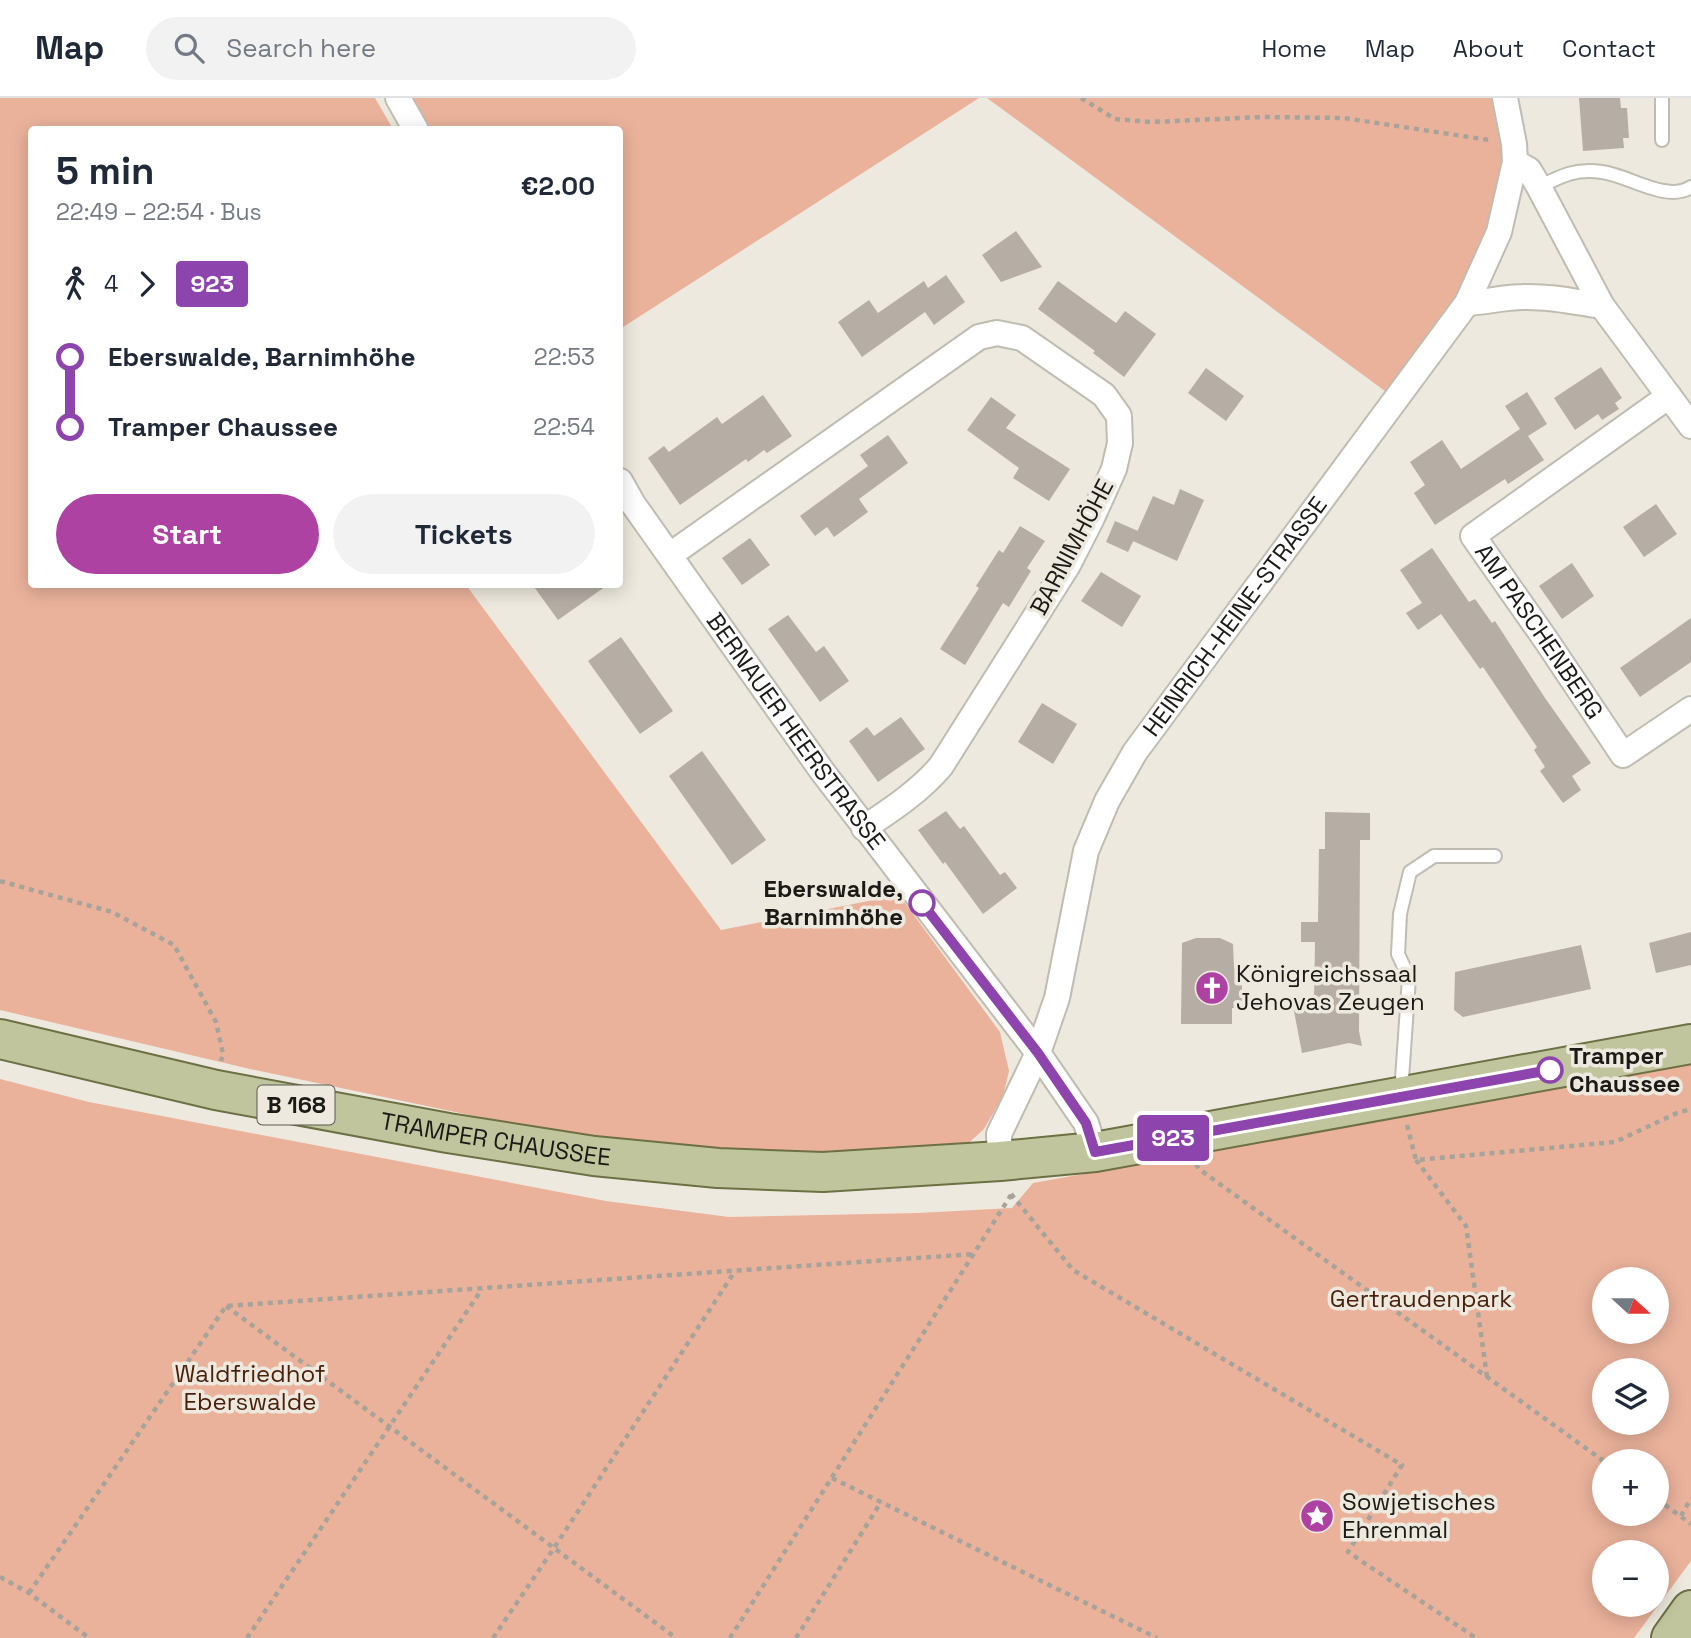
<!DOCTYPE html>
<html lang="en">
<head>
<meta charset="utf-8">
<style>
  body { margin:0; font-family:"Space Grotesk",sans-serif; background:#f2f2f3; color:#1f2937; height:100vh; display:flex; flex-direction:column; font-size:26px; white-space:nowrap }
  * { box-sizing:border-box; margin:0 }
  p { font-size:23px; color:#747a83 }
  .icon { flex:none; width:38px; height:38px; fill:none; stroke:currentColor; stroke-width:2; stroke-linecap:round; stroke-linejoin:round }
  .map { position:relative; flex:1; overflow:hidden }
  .drawer { position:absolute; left:28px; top:28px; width:595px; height:462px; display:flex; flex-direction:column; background:#fff; border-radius:7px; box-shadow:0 4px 18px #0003 }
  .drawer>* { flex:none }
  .badge { padding:0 14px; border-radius:5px; font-size:24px; line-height:46px }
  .needle { width:46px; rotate:111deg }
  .tools { position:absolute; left:1592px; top:1169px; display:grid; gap:14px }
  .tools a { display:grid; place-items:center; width:77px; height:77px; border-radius:50%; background:#fff; box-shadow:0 4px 18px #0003; font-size:35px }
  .map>.badge { position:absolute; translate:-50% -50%; box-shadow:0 0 0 4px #fff }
  .legs { display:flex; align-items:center; gap:10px; height:77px; padding:0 28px; font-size:23px }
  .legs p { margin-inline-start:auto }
  .summary { display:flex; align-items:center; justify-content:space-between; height:119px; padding:0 28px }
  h1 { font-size:38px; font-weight:700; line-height:52px }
  .cta { display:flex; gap:14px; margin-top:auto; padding:14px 28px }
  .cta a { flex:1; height:80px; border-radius:42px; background:#ad42a2; color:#fff; font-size:28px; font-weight:700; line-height:80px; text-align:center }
  .cta a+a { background:#f2f2f3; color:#1f2937 }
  ul { padding:0 28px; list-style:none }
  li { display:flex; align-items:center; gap:24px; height:70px; font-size:26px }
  li i { display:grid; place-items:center; width:10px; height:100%; margin:0 9px; background:currentColor }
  li i::after { content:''; width:18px; height:18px; margin:-9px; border:5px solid; border-radius:50%; background:#fff }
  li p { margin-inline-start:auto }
  li:first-child i { background:linear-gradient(#0000 50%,currentColor 0) }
  li:last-child i { background:linear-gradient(currentColor 50%,#0000 0) }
  header { display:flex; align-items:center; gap:42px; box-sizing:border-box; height:98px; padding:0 35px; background:#fff; border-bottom:2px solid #e0e1e3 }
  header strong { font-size:33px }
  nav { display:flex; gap:38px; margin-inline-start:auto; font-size:24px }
  .search { width:490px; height:63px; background:#f2f2f3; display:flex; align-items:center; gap:18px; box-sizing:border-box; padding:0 24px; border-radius:38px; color:#747a83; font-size:26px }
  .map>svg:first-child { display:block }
  .green { fill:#eab29b; fill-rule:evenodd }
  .building { fill:#b6ada5 }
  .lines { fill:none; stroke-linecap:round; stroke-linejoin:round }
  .service-casing { stroke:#bfbcb1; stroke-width:16 }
  .minor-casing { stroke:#bfbcb1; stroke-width:28 }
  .primary-casing { stroke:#6c7043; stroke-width:42 }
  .path { stroke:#a6a39a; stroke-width:4.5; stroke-dasharray:5 5; stroke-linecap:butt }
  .service { stroke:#fff; stroke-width:12 }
  .minor { stroke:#fff; stroke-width:24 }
  .primary { stroke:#c1c59d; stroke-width:38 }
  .line-1-casing { stroke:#fff; stroke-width:16 }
  .line-1 { stroke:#8e44ad; stroke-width:10 }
  .stop-1-dot { fill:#fff; stroke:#8e44ad; stroke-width:3.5 }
  .labels { text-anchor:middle; stroke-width:7; stroke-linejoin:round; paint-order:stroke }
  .shield { fill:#ede9de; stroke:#5b5852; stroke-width:2 }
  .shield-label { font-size:23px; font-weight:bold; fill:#1c1a16 }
  .street-label { font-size:24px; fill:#1c1a16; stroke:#ede9de }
  .stop-label { font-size:24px; font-weight:bold; fill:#1c1a16; stroke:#ede9de; text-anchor:end }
  .poi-label { font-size:24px; fill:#1c1a16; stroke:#ede9de; text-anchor:start }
  .park-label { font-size:24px; fill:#4b1f0a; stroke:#ede9de }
</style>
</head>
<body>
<header>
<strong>Map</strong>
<div class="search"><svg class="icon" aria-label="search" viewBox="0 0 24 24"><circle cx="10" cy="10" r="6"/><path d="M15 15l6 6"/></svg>Search here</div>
<nav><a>Home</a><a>Map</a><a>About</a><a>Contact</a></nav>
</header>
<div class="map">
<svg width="1691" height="1540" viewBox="0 0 1691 1540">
  <rect width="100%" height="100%" fill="#ede9de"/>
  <path class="green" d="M 0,0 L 375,0 L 393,31 L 32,32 L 32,486 L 466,487 L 721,832 L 899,797 L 1000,934 L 1009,973 L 1003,998 L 984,1031 L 963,1050 L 880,1063 L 607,1046 L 250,971 L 0,912 Z
    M 412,0 L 979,0 L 620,231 L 620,32 L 430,31 Z
    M 987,0 L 1492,0 L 1506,60 L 1484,145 L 1452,208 L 1389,296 Z
    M 1691,963 L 1691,1463 L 1634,1540 L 0,1540 L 0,981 L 89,1004 L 606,1103 L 729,1119 L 918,1115 L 1012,1110 L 1033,1085 L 1417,1016 ZM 1605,1181 L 1657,1181 L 1657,1234 L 1605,1234 ZM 1605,1272 L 1657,1272 L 1657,1325 L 1605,1325 ZM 1605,1363 L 1657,1363 L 1657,1416 L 1605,1416 ZM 1605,1454 L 1657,1454 L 1657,1507 L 1605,1507 Z"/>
  <path class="building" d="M 1579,0 L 1620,0 L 1621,10 L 1627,10 L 1629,40 L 1623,40 L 1624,50 L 1583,53 Z
    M 1016,133 L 1042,169 L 1001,184 L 982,157 Z
    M 946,177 L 965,204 L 934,227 L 925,214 L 862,259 L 838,224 L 869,202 L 878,215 L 924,183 L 928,190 Z
    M 1058,183 L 1116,225 L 1125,213 L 1156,236 L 1124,279 L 1093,255 L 1095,253 L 1038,211 Z
    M 1601,269 L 1622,300 L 1615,305 L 1619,311 L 1602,322 L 1598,316 L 1575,332 L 1554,300 Z
    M 1206,270 L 1244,298 L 1226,323 L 1188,295 Z
    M 1527,294 L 1547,326 L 1528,338 L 1544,362 L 1508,386 L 1505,381 L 1435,427 L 1414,395 L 1425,387 L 1410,364 L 1442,342 L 1461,371 L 1520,331 L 1505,308 Z
    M 763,297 L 792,338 L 767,355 L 764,352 L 748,364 L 746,361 L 680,407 L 648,360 L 664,348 L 669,354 L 717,319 L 722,326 Z
    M 991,299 L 1016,317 L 1006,330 L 1070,371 L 1049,403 L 1013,380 L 1019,370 L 967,332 Z
    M 888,337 L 908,365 L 859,401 L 868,414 L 834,439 L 827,429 L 815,438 L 800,418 L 868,368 L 860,357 Z
    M 1180,391 L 1204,402 L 1177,463 L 1133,443 L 1153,398 L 1174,407 Z
    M 1656,406 L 1677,436 L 1644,459 L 1623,429 Z
    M 1115,423 L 1138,433 L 1128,454 L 1106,444 Z
    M 1020,428 L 1045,443 L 1027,470 L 1031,473 L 1009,509 L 1003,505 L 965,567 L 940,551 L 979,490 L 976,488 L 999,452 L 1003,455 Z
    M 750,440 L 770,467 L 742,487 L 722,460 Z
    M 1432,450 L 1469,504 L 1475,501 L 1492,525 L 1495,523 L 1545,600 L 1591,665 L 1572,678 L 1581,692 L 1563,705 L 1540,673 L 1545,669 L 1534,652 L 1537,649 L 1483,569 L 1480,571 L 1441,516 L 1418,532 L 1406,515 L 1422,505 L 1400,472 Z
    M 1572,465 L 1594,498 L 1562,521 L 1539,488 Z
    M 1101,474 L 1141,498 L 1122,529 L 1081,503 Z
    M 532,486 L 609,486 L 558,522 Z
    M 788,517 L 816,554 L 824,548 L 849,583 L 820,604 L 768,531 Z
    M 1691,520 L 1691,564 L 1640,599 L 1620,570 Z
    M 621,539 L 673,613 L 640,636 L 588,563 Z
    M 1042,605 L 1077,626 L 1053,666 L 1018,644 Z
    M 901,619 L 925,651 L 878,684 L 849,643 L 867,629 L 874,638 Z
    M 702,653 L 766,742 L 732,767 L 669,678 Z
    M 946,713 L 960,731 L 964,728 L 1000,777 L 1005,774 L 1017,790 L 983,816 L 945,764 L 943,766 L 918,732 Z
    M 1325,714 L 1370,715 L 1370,742 L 1360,742 L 1359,933 L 1362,948 L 1349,945 L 1302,955 L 1293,908 L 1314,903 L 1315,844 L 1301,844 L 1301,824 L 1318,824 L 1319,751 L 1325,751 Z
    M 1691,834 L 1691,867 L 1656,875 L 1649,845 Z
    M 1196,840 L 1220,840 L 1233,846 L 1234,870 L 1242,870 L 1242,910 L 1232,910 L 1232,926 L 1181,926 L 1182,845 Z
    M 1581,847 L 1591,891 L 1463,919 L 1454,912 L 1455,874 Z"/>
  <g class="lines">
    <g class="service-casing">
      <path id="service" d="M 1662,0 L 1662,42
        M 1539,89 C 1561,78 1576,70 1602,74 C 1628,77 1666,105 1691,89
        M 1401,995 L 1409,880 L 1398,856 L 1400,816 L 1410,774 L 1434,758 L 1495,758"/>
    </g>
    <g class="minor-casing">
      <g id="minor">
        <path d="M 398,0 L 416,32"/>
        <path d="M 1515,64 L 1529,72 L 1539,89 L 1602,208 L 1691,328"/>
        <path d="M 1467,205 C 1486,204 1505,199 1523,199 C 1550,198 1576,204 1602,208"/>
        <path id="s1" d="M 1669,298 L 1473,438 L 1546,542 L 1623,657 L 1691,611"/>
        <path id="s2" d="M 620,383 L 633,406 L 822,673 L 1038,955 L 1086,1025 L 1095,1054"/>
        <path d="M 670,457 L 979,239 L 997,235 L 1022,240 L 1104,297 L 1119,318 L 1120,345 L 1114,371 L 1091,422 L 1068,467 L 941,668 C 920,693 891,712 864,730"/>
        <path id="s3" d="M 1000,1063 L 999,1036 L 1038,955 L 1057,900 L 1086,753 L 1107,703 L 1135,654 L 1467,205 L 1499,134 L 1515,64 L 1514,46 L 1505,0"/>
      </g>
    </g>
    <g class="primary-casing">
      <g id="primary">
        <path id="s4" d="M 0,941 L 216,992 L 448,1035 L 594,1058 L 718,1070 L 823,1074 L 1000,1063 L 1095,1054 L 1691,946"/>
        <path d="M 1671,1540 L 1691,1512"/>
      </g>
    </g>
    <path class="path" d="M 1081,0 L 1115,21 L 1151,24 L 1263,19 L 1344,20 L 1489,42
      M 0,783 L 112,814 L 174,847 L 216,924 L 223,956 L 221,963
      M 1407,1027 L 1416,1062 L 1615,1044 L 1677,1015 L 1691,1011
      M 1416,1062 L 1466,1128 L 1487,1279
      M 1196,1066 L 1199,1071 L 1605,1364
      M 1011,1096 L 1073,1172 L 1402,1367 L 1348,1454 L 1476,1540
      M 226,1208 L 676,1540
      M 832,1380 L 1157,1540
      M 1657,1401 L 1691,1426
      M 1681,1418 L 1691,1400
      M 0,1479 L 29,1495 L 89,1540
      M 29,1495 L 226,1208 L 974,1156
      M 247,1540 L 482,1191
      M 493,1540 L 554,1450 L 735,1173
      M 730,1540 L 1011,1097
      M 796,1540 L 881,1404"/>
    <use href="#service" class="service"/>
    <use href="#minor" class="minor"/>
    <use href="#primary" class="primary"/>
  </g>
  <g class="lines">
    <g class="line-1-casing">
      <path id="line-1" d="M 922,805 L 1038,955 L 1086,1025 L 1095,1054 L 1550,972"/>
    </g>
    <use href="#line-1" class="line-1"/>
  </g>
  <defs>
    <g id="church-disc" transform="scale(1.75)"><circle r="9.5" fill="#ad42a2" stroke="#ede9de"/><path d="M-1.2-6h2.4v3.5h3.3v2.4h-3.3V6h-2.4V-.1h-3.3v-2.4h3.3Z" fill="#fff"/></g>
    <g id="sight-disc" transform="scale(1.75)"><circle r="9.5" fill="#ad42a2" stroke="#ede9de"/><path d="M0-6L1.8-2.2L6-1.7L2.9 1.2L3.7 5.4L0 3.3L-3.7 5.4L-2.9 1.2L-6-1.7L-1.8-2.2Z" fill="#fff"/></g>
  </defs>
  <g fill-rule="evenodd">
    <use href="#church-disc" x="1212" y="890"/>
    <use href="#sight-disc" x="1317" y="1418"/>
  </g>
  <g class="stop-1-dot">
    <circle cx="922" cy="805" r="12"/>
    <circle cx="1550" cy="972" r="12"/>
  </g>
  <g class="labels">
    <rect class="shield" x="257.5" y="987.5" width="77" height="39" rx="5"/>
    <g class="shield-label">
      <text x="296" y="1015">B 168</text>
    </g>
    <g class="street-label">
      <text transform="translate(1072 449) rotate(-62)" y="8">BARNIMHÖHE</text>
      <text dy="8" stroke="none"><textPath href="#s3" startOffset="604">HEINRICH-HEINE-STRASSE</textPath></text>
      <text dy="8" stroke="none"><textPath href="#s1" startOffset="357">AM PASCHENBERG</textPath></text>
      <text dy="8" stroke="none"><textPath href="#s2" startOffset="306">BERNAUER HEERSTRASSE</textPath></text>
      <text dy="8" stroke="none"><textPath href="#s4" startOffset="506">TRAMPER CHAUSSEE</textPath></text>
    </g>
    <g class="stop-label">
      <text x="903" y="799">Eberswalde,<tspan x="903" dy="28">Barnimhöhe</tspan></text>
      <text x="1569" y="966" text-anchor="start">Tramper<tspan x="1569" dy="28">Chaussee</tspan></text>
    </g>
    <g class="poi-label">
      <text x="1236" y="884">Königreichssaal<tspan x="1236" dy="28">Jehovas Zeugen</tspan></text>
      <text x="1342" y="1412">Sowjetisches<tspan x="1342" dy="28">Ehrenmal</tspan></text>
    </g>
    <g class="park-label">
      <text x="1421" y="1209">Gertraudenpark</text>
      <text x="250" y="1284">Waldfriedhof<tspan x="250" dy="28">Eberswalde</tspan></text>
    </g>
  </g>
</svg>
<div class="tools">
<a><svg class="needle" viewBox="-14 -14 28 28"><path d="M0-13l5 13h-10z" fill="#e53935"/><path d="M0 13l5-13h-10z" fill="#747a83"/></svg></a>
<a><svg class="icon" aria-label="layers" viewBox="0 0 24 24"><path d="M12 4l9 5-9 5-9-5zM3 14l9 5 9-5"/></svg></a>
<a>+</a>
<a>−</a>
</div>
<b class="badge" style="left:1173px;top:1040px;background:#8e44ad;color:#fff">923</b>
<section class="drawer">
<div class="summary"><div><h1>5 min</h1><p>22:49 – 22:54 · Bus</p></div><b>€2.00</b></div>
<div class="legs"><svg class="icon" aria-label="walk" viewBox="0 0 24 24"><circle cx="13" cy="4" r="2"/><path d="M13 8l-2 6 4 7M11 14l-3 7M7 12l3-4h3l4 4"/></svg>4<svg class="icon" aria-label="forward" viewBox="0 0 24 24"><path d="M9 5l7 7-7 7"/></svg><b class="badge" style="background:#8e44ad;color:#fff">923</b></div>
<ul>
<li><i style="color:#8e44ad"></i><b>Eberswalde, Barnimhöhe</b><p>22:53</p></li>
<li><i style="color:#8e44ad"></i><b>Tramper Chaussee</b><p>22:54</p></li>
</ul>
<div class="cta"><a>Start</a><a>Tickets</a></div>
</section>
</div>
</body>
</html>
